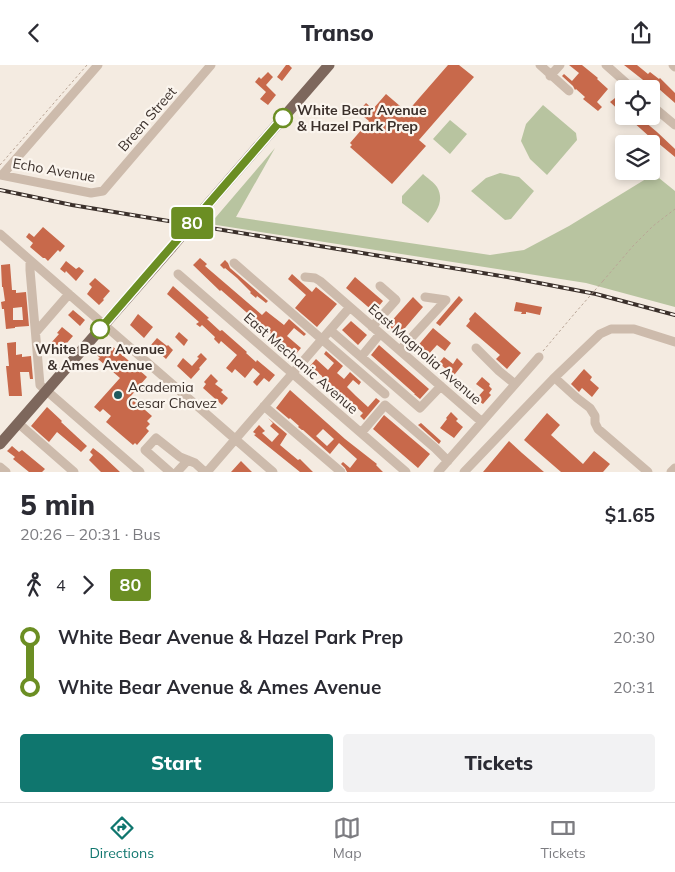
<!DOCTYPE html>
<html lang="en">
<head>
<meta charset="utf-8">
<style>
  body { margin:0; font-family:Mulish,sans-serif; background:#f2f2f3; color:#2b2b33; height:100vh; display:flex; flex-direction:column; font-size:19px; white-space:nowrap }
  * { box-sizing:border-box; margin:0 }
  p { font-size:16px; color:#7c7c81 }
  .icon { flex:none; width:28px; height:28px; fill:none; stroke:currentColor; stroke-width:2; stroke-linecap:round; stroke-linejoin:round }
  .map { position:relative; height:407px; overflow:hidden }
  .panel { display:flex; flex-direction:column; background:#fff; flex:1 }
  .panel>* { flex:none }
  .badge { padding:0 10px; border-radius:4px; font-size:18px; line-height:32px }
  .fabs { position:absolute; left:615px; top:15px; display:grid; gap:10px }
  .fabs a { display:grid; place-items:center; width:45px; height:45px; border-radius:5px; background:#fff; box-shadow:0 2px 8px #0003; font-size:25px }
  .map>.badge { position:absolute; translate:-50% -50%; box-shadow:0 0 0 2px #fff }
  .legs { display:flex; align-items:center; gap:8px; height:55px; padding:0 20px; font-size:16px }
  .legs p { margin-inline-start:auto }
  .head { display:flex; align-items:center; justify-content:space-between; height:85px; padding:0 20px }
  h1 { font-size:28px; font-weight:800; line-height:38px }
  .button { display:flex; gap:10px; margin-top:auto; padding:10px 20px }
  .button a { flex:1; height:58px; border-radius:5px; background:#0f766e; color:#fff; font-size:20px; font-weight:800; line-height:58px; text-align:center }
  .button a+a { background:#f2f2f3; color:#2b2b33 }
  ul { padding:0 20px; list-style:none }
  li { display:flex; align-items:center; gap:18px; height:50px; font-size:19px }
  li i { display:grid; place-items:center; width:8px; height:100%; margin:0 6px; background:currentColor }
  li i::after { content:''; width:12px; height:12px; margin:-6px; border:4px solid; border-radius:50%; background:#fff }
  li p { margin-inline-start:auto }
  li:first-child i { background:linear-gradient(#0000 50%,currentColor 0) }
  li:last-child i { background:linear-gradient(currentColor 50%,#0000 0) }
  header { display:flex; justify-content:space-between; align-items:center; height:65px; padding:0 20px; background:#fff; font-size:22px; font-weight:800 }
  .tabs { display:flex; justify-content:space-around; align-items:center; height:70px; border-top:1px solid #e1e1e2; background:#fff; font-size:14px; color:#7c7c81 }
  .tabs a { display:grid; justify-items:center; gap:2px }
  .tabs .active { color:#0f766e }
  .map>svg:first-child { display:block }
  .green { fill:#b8c4a0 }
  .building { fill:#c8694b; fill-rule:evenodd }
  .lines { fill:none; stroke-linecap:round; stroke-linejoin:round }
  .path { stroke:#b9a596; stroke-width:1; stroke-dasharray:2.5 2.5; stroke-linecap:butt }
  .minor { stroke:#cdbbac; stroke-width:9 }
  .major { stroke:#7d675c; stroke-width:11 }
  .rail-casing { stroke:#3b302b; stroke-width:4 }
  .rail { stroke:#fbf5ee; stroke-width:2; stroke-dasharray:5.5; stroke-linecap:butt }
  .path-bridge { stroke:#b9a596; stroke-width:1; stroke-dasharray:2.5 2.5; stroke-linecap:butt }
  .major-bridge { stroke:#7d675c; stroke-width:11 }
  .line-1-casing { stroke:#fff; stroke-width:11 }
  .line-1 { stroke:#6b8e23; stroke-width:8 }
  .stop-1-dot { fill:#fff; stroke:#6b8e23; stroke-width:2.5 }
  .poi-dot { fill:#1f5a5e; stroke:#fbf5ee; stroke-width:2 }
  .labels { text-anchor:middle; stroke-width:4.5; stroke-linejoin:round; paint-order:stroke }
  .stop-label { font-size:14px; font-weight:bold; fill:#3b302b; stroke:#fbf5ee; text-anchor:start }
  .street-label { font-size:14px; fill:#3b302b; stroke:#fbf5ee }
  .poi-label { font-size:14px; fill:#3b302b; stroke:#fbf5ee; text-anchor:start }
</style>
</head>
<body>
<header><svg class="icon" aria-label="back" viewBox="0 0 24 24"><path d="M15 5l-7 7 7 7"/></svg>Transo<svg class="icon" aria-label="share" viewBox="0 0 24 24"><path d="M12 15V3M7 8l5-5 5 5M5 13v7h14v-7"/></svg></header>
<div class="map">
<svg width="675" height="407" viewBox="0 0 675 407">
  <rect width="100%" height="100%" fill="#f4ebe1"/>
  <path class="green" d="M 543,40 L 576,68 L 577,75 L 547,110 L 530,94 L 521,76 L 526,59 Z
    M 450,55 L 467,69 L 450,89 L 433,74 Z
    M 275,83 L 236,152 L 490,190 L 524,185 L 569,161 L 654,109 L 675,126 L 675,242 L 586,218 L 210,159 Z
    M 500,108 L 519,112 L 534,126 L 511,154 L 505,155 L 471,126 L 486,113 Z
    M 423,109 C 427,113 434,117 437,122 C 445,136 436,147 428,158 L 402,138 L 402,131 Z"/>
  <path class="building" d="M 286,0 L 289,0 L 292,3 L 282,16 L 277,12 Z
    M 448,0 L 459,0 L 474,12 L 419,75 L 426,81 L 392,119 L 350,82 L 352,80 L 350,78 L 369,56 L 358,47 L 366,38 L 373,44 L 386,29 L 407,47 Z
    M 569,0 L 582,0 L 598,13 L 597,14 L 608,24 L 597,37 L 602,42 L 598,46 L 583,34 L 585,32 L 576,24 L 575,25 L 573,21 L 562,11 L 564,9 L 572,16 L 579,8 Z
    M 624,0 L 637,0 L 648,9 L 650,7 L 659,14 L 660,13 L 675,28 L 675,38 L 659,24 L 655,28 L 650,24 L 652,22 Z
    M 268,7 L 273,12 L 266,20 L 276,30 L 268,40 L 260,34 L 266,27 L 255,17 L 259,12 L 261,14 Z
    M 620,29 L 624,32 L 621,35 L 624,37 L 624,50 L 610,37 Z
    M 621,51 L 638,51 L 657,67 L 675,84 L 675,92 L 652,73 L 651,73 L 632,56 L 630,59 Z
    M 43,162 L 65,181 L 60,187 L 58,185 L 48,196 L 45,193 L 43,193 L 30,182 L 33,178 L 26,172 L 29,168 L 34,172 Z
    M 200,193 L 207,199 L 205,201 L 262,250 L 266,246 L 284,260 L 289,254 L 306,269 L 304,271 L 294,263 L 287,271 L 301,283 L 295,290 L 221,225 L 220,226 L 193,200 Z
    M 225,195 L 228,198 L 230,203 L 268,236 L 266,238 L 257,231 L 256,233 L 250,228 L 251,227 L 237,213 L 225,203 L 224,204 L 220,200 Z
    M 66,196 L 76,204 L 79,202 L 84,206 L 76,216 L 66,206 L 65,208 L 60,204 Z
    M 10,199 L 12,225 L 16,225 L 16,228 L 26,227 L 29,261 L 15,262 L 15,263 L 6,264 L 4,244 L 2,244 L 1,237 L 5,236 L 3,222 L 2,222 L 1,200 ZM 22,242 L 23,255 L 13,255 L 13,243 Z
    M 292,209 L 312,227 L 316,222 L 337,239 L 317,262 L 295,243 L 306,230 L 288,214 Z
    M 355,212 L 383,236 L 374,247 L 346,223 Z
    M 95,213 L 110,226 L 103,234 L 104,235 L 99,240 L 87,229 L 92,222 L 89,219 Z
    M 173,221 L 209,253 L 207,254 L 220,266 L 222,265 L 247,287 L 246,288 L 256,297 L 257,295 L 275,310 L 269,317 L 264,313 L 257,321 L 253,317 L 260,309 L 253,303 L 245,313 L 235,304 L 232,308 L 226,303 L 237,290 L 221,276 L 219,279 L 214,274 L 215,272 L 202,260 L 200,262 L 196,259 L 199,257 L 167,229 Z
    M 459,231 L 463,235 L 440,261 L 436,258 Z
    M 413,232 L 423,242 L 399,270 L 388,260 Z
    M 516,237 L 542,242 L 540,250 L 526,247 L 526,249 L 521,249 L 522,247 L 514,246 Z
    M 73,245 L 85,255 L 80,261 L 68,250 Z
    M 475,247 L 521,288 L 507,304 L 496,294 L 500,290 L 466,261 L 470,256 L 469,254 Z
    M 138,249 L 153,262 L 144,273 L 130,260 Z
    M 351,256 L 367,270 L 358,280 L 342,265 Z
    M 62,262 L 73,271 L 60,286 L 51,278 L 59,269 L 57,268 Z
    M 433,263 L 451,278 L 445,286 L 437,280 L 425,293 L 415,284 Z
    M 179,267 L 188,275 L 184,281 L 175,272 Z
    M 157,273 L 167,281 L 168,280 L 173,285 L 166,294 L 151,280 Z
    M 16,277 L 16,290 L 22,289 L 22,292 L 31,291 L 33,314 L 30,314 L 29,307 L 20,307 L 22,331 L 9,331 L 6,301 L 9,301 L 7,278 Z
    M 111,280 L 147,312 L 140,320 L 145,324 L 142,328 L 137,324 L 130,332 L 152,351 L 147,356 L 150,359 L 146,363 L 149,366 L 137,380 L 135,378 L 133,380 L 106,357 L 111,351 L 103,344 L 100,347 L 94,342 L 120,313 L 98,294 L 100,293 L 97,290 L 104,282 L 107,284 Z
    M 379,280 L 429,324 L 420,334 L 414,329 L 415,329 L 371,290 Z
    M 326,286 L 343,301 L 337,308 L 344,314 L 350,307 L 361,317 L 359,320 L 353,315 L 347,322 L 356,331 L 368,342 L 376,333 L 380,336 L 364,355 L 360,351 L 363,348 L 322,312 L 322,311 L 310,301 L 316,294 L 328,305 L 334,298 L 324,289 Z
    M 201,288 L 207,294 L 199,303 L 200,304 L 191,314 L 177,301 L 183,293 L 192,301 L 199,293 L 197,292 Z
    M 444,292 L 453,299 L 457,293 L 463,299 L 451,314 L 444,309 L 447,305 L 439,298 Z
    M 584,304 L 592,312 L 590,315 L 599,323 L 592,332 L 582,323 L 579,327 L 571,319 Z
    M 211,309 L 218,316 L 215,319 L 223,325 L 221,327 L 228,333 L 222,340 L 203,323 L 206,319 L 204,317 Z
    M 482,312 L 490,319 L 489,321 L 492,324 L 489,328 L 491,330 L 483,339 L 476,334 L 484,325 L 476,319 Z
    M 290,325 L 345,374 L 377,399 L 376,400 L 383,407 L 347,407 L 345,403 L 341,399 L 343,397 L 350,403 L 357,394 L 339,378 L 330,389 L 303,365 L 302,365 L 298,362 L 299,361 L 290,353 L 289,354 L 276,343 ZM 323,364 L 334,374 L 327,381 L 316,371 Z
    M 47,342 L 62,356 L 61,357 L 87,381 L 81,387 L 57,367 L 49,377 L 31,361 Z
    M 451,347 L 458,354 L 456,356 L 463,362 L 454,373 L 440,363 L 447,354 L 446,353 Z
    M 547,348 L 560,360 L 551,370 L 583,399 L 594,386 L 610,399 L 603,407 L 561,407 L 524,375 Z
    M 384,350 L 430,389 L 418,403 L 373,364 Z
    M 268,353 L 287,369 L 280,380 L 298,395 L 300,394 L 313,407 L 300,407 L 254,370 L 256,369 L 253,367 L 259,360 L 265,366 L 262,368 L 272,377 L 279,369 L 270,361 L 273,358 Z
    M 421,358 L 441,376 L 439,379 L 418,360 Z
    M 509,376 L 522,388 L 544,407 L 483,407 Z
    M 12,381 L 19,387 L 22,385 L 45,404 L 42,407 L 29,407 L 13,394 L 15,392 L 7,386 Z
    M 93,383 L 102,390 L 120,407 L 101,407 L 89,395 L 93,390 L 90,387 Z
    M 241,396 L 252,407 L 231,407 Z"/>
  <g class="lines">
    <path class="path" d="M 0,100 L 87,0
      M 603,216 L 633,181 L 653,161 L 675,144
      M 543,286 L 575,248"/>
    <path class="minor" d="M 540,0 L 569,26
      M 606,0 L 633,24
      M 673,0 L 675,2
      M 550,11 L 560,0
      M 651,40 L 675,60
      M 0,110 L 91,128 L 103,126 L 211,0
      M 2,110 L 98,0
      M 0,169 L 273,407
      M 30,196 L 30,205 L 40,320 L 140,407
      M 234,198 L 385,329
      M 178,209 L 406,407
      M 305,212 L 315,213 L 320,216 L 482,357
      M 372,262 L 396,235 L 380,221
      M 330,265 L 420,343 L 441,321
      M 36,267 L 69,229
      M 476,283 L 499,306 L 515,319
      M 400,285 L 446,235 L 425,232
      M 361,292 L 380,269
      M 555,313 L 577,333 L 590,343 L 595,351 L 595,358 L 598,364 L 648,407
      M 264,341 L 341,407
      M 18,358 L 74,407
      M 361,368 L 385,340 L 435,383 L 448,396
      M 0,402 L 6,407
      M 170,407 L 145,385 L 156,373 L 180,392 L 195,398 L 205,407
      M 177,407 L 188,395
      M 207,407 L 350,242
      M 438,407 L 539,292
      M 464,407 L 553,314 L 600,269 L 611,264 L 634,264 L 675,277
      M 671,407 L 675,403"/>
    <path class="major" d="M 203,145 L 329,0
      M 0,379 L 171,183"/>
    <g class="rail-casing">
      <path id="rail" d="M 0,125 L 72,140 L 513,213 L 596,229 L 675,250"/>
    </g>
    <use href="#rail" class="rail"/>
    <path class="path-bridge" d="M 575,248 L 603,216"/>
    <path class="major-bridge" d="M 171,183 L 203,145"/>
  </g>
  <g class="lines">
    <g class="line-1-casing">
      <path id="line-1" d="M 100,264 L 283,53"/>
    </g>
    <use href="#line-1" class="line-1"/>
  </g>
  <g class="stop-1-dot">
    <circle cx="283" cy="53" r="9"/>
    <circle cx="100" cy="264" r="9"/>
  </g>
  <circle class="poi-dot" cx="118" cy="330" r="5"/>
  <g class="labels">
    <g class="stop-label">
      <text x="297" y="50">White Bear Avenue<tspan x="297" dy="16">&amp; Hazel Park Prep</tspan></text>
      <text x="100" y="289" text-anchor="middle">White Bear Avenue<tspan x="100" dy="16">&amp; Ames Avenue</tspan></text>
    </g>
    <g class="street-label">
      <text transform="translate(147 54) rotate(-49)" y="5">Breen Street</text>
      <text transform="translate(54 105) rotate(10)" y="5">Echo Avenue</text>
      <text transform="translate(425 289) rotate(41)" y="5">East Magnolia Avenue</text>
      <text transform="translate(301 298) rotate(41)" y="5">East Mechanic Avenue</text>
    </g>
    <g class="poi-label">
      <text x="128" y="327">Academia<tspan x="128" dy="16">Cesar Chavez</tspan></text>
    </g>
  </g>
</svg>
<div class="fabs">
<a><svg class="icon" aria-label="locate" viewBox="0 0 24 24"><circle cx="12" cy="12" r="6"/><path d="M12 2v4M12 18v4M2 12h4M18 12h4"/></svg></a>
<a><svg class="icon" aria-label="layers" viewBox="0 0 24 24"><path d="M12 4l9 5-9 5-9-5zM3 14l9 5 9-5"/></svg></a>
</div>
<b class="badge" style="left:192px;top:158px;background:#6b8e23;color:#fff">80</b>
</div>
<section class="panel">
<div class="head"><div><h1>5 min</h1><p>20:26 – 20:31 · Bus</p></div><b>$1.65</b></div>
<div class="legs"><svg class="icon" aria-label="walk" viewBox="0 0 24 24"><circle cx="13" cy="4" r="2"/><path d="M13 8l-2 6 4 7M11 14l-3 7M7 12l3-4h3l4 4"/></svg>4<svg class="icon" aria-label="forward" viewBox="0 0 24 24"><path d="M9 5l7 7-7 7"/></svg><b class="badge" style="background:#6b8e23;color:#fff">80</b></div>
<ul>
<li><i style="color:#6b8e23"></i><b>White Bear Avenue &amp; Hazel Park Prep</b><p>20:30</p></li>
<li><i style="color:#6b8e23"></i><b>White Bear Avenue &amp; Ames Avenue</b><p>20:31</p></li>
</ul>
<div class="button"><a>Start</a><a>Tickets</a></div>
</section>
<nav class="tabs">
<a class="active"><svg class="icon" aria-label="directions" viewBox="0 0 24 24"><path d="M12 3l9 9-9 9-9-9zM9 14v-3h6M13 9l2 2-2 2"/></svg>Directions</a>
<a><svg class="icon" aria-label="map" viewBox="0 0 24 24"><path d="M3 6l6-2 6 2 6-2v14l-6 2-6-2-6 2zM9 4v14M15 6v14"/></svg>Map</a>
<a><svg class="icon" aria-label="tickets" viewBox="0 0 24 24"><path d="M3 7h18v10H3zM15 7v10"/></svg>Tickets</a>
</nav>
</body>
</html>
